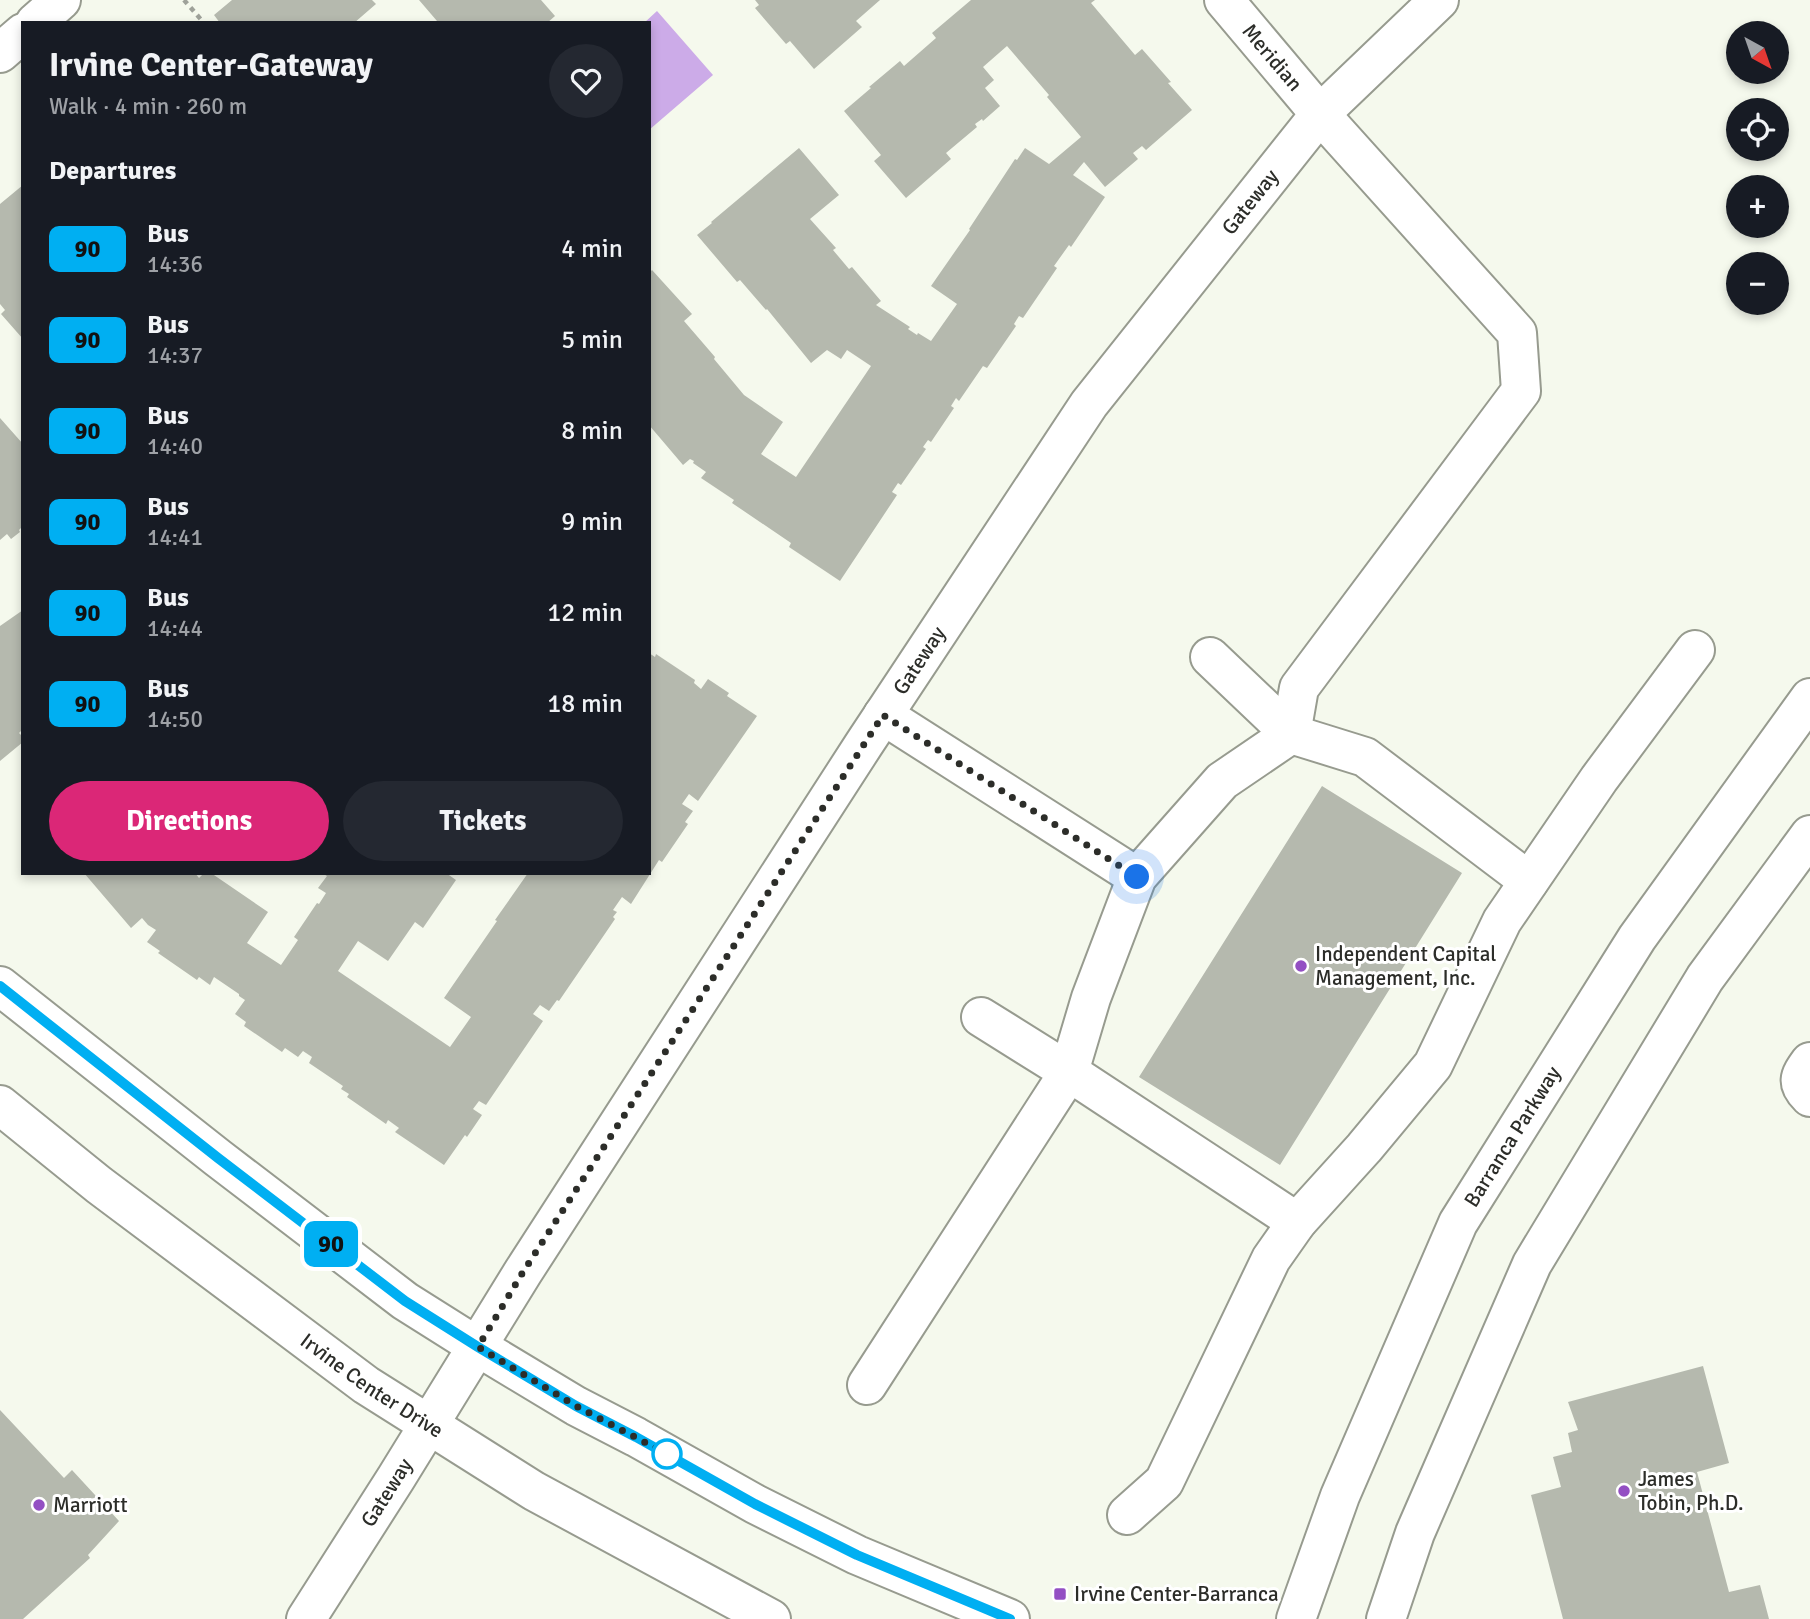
<!DOCTYPE html>
<html lang="en">
<head>
<meta charset="utf-8">
<style>
  body { margin:0; font-family:Signika,sans-serif; background:#242831; color:#f1f3f6; height:100vh; display:flex; flex-direction:column; font-size:26px; white-space:nowrap }
  * { box-sizing:border-box; margin:0 }
  p { font-size:23px; color:#9ea1a6 }
  .icon { flex:none; width:38px; height:38px; fill:none; stroke:currentColor; stroke-width:2; stroke-linecap:round; stroke-linejoin:round }
  .map { position:relative; flex:1; overflow:hidden }
  .side { position:absolute; left:21px; top:21px; width:630px; height:854px; display:flex; flex-direction:column; background:#171b24; border-radius:0px; box-shadow:0 4px 10px #0003 }
  .side>* { flex:none }
  .badge { padding:0 14px; border-radius:10px; font-size:24px; line-height:46px }
  .needle { width:46px; rotate:140deg }
  .fabs { position:absolute; left:1726px; top:21px; display:grid; gap:14px }
  .fabs a { display:grid; place-items:center; width:63px; height:63px; border-radius:50%; background:#171b24; box-shadow:0 4px 10px #0003; font-size:35px }
  .you { position:absolute; width:35px; height:35px; margin:-18px; border:5px solid #fff; border-radius:50%; background:#1a73e8; box-shadow:0 0 0 10px #1a73e833 }
  .map>.badge { position:absolute; translate:-50% -50%; box-shadow:0 0 0 4px #fff }
  h2 { padding:0 28px; font-size:26px; line-height:63px }
  .round { display:grid; place-items:center; flex:none; width:74px; height:74px; border-radius:37px; background:#242831 }
  .overview { display:flex; align-items:center; justify-content:space-between; height:119px; padding:0 28px }
  h1 { font-size:33px; font-weight:700; line-height:52px }
  .button { display:flex; gap:14px; margin-top:auto; padding:14px 28px }
  .button a { flex:1; height:80px; border-radius:42px; background:#db2777; color:#fff; font-size:28px; font-weight:700; line-height:80px; text-align:center }
  .button a+a { background:#242831; color:#f1f3f6 }
  ul { padding:0; list-style:none }
  li { display:flex; align-items:center; gap:21px; height:91px; padding:0 28px }
  li div { flex:1 }
  li b { display:block; font-size:26px }
  li em { font-style:normal }
  li .badge { min-width:77px; font-weight:700; text-align:center }
  .map>svg:first-child { display:block }
  .water { fill:#ccabe8 }
  .building { fill:#b5b9ae }
  .lines { fill:none; stroke-linecap:round; stroke-linejoin:round }
  .minor-casing { stroke:#979b8f; stroke-width:42 }
  .major-casing { stroke:#979b8f; stroke-width:42 }
  .path { stroke:#9fa29a; stroke-width:4.5; stroke-dasharray:5 5; stroke-linecap:butt }
  .minor { stroke:#fff; stroke-width:38 }
  .major { stroke:#fff; stroke-width:38 }
  .line-casing { stroke:#fff; stroke-width:16 }
  .line { stroke:#00aff2; stroke-width:10 }
  .walk { stroke:#2c2d29; stroke-width:7; stroke-dasharray:0 12.6 }
  .poi-dot { fill:#934fc3; stroke:#fff; stroke-width:2.5 }
  .stop-dot { fill:#fff; stroke:#00aff2; stroke-width:3.5 }
  .labels { text-anchor:middle; stroke-width:6; stroke-linejoin:round; paint-order:stroke }
  .street-label { font-size:21px; fill:#2c2d29; stroke:#fff }
  .poi-label { font-size:21px; fill:#2c2d29; stroke:#fff; text-anchor:start }
</style>
</head>
<body>
<div class="map">
<svg width="1810" height="1619" viewBox="0 0 1810 1619">
  <rect width="100%" height="100%" fill="#f5f9ed"/>
  <path class="water" d="M 657,11 L 713,75 L 649,130 L 649,23 L 644,23 Z"/>
  <path class="building" d="M 232,0 L 372,0 L 376,4 L 354,23 L 220,23 L 214,15 Z
    M 419,0 L 541,0 L 555,16 L 547,23 L 435,23 L 437,21 Z
    M 755,0 L 880,0 L 856,21 L 862,27 L 814,69 L 790,41 L 786,44 L 755,8 L 759,5 Z
    M 971,0 L 1095,0 L 1091,3 L 1135,55 L 1142,49 L 1171,82 L 1168,83 L 1192,110 L 1146,150 L 1142,146 L 1133,153 L 1138,159 L 1105,187 L 1084,162 L 1073,175 L 1105,197 L 1071,247 L 1069,245 L 1054,266 L 1057,268 L 1023,318 L 1019,316 L 1014,324 L 1016,326 L 987,368 L 983,366 L 959,401 L 956,398 L 951,406 L 954,408 L 931,442 L 928,440 L 923,447 L 926,449 L 901,485 L 898,483 L 892,492 L 897,495 L 840,581 L 789,547 L 791,543 L 732,503 L 734,500 L 701,478 L 706,472 L 693,463 L 694,461 L 690,459 L 683,465 L 649,425 L 649,273 L 652,270 L 692,314 L 684,321 L 715,357 L 714,359 L 744,395 L 783,422 L 761,454 L 796,477 L 871,366 L 847,350 L 841,359 L 827,350 L 811,363 L 767,309 L 766,310 L 740,280 L 737,282 L 697,235 L 712,223 L 711,222 L 799,148 L 839,195 L 810,219 L 836,248 L 833,250 L 849,269 L 852,267 L 881,301 L 876,305 L 910,327 L 908,329 L 917,335 L 918,333 L 931,341 L 957,304 L 931,286 L 956,250 L 970,230 L 969,229 L 1015,159 L 1017,160 L 1025,148 L 1049,164 L 1081,137 L 1047,97 L 1049,95 L 1007,46 L 983,67 L 994,80 L 985,88 L 1000,106 L 983,121 L 982,119 L 975,124 L 977,127 L 946,153 L 951,159 L 906,198 L 874,161 L 881,155 L 844,111 L 871,88 L 869,87 L 900,61 L 904,66 L 936,38 L 932,33 Z
    M 23,185 L 23,339 L 1,314 L 5,310 L 0,304 L 0,204 Z
    M 0,418 L 23,444 L 23,526 L 19,530 L 20,532 L 11,539 L 7,534 L 0,540 Z
    M 23,610 L 23,729 L 19,733 L 23,737 L 23,742 L 0,761 L 0,626 Z
    M 649,653 L 655,657 L 656,654 L 695,680 L 694,683 L 701,689 L 708,679 L 729,693 L 727,696 L 757,716 L 698,801 L 689,794 L 682,804 L 693,811 L 685,822 L 688,824 L 662,862 L 659,860 L 631,904 L 622,897 L 613,910 L 617,912 L 613,917 L 615,919 L 559,1001 L 557,1000 L 549,1011 L 540,1005 L 533,1014 L 543,1021 L 486,1105 L 479,1101 L 473,1109 L 482,1115 L 467,1137 L 465,1135 L 444,1165 L 395,1132 L 399,1128 L 388,1120 L 386,1124 L 347,1097 L 349,1094 L 341,1089 L 343,1086 L 309,1063 L 312,1057 L 303,1051 L 298,1057 L 285,1048 L 282,1052 L 244,1026 L 246,1022 L 235,1014 L 245,1000 L 239,996 L 239,994 L 214,977 L 210,985 L 199,977 L 197,980 L 158,953 L 160,951 L 147,942 L 156,930 L 148,925 L 142,918 L 131,928 L 84,873 L 195,873 L 199,878 L 204,873 L 211,873 L 268,912 L 247,943 L 281,965 L 298,940 L 294,937 L 317,903 L 319,904 L 326,893 L 318,888 L 327,876 L 322,873 L 446,873 L 456,880 L 423,928 L 415,922 L 388,961 L 358,941 L 338,971 L 450,1047 L 471,1017 L 444,998 L 497,921 L 495,920 L 528,873 L 649,873 Z
    M 1322,786 L 1462,873 L 1280,1165 L 1139,1077 Z
    M 1703,1366 L 1729,1463 L 1697,1472 L 1729,1592 L 1760,1585 L 1769,1619 L 1563,1619 L 1531,1495 L 1561,1487 L 1553,1457 L 1572,1452 L 1568,1433 L 1578,1430 L 1568,1402 Z
    M 0,1410 L 64,1478 L 72,1470 L 119,1521 L 88,1555 L 90,1558 L 23,1619 L 0,1619 Z"/>
  <g class="lines">
    <g class="minor-casing">
      <g id="minor">
        <path id="s1" d="M 1224,0 L 1320,114 L 1517,333 L 1521,391 L 1299,688 L 1291,734"/>
        <path d="M 1210,657 L 1291,734"/>
        <path d="M 883,715 L 1137,877"/>
        <path d="M 1810,1062 C 1799,1077 1796,1083 1810,1097"/>
        <path d="M 1297,1222 L 1069,1072 L 1091,998 L 1137,877 L 1222,781 L 1291,734 L 1365,757 L 1529,881"/>
        <path d="M 867,1385 L 1069,1072 L 981,1017"/>
        <path d="M 1127,1515 L 1164,1482 L 1271,1259 L 1297,1222 L 1364,1148 L 1433,1065 L 1502,921 L 1599,779 L 1695,650"/>
        <path id="s2" d="M 306,1619 L 396,1478 L 523,1272 L 864,744 L 1089,404 L 1320,114 L 1439,0"/>
      </g>
    </g>
    <g class="major-casing">
      <g id="major">
        <path d="M 35,23 L 61,0"/>
        <path d="M 0,53 L 23,33"/>
        <path d="M 0,986 L 218,1158 L 405,1301 L 478,1347 L 576,1406 L 636,1437 L 755,1504 L 857,1555 L 1010,1619"/>
        <path id="s3" d="M 0,1105 L 99,1185 L 366,1385 L 534,1491 L 771,1619"/>
        <path id="s4" d="M 1296,1619 L 1340,1496 L 1458,1223 L 1637,938 L 1810,698"/>
        <path d="M 1386,1619 L 1415,1533 L 1532,1264 L 1705,978 L 1810,835"/>
      </g>
    </g>
    <path class="path" d="M 184,0 L 204,23"/>
    <use href="#minor" class="minor"/>
    <use href="#major" class="major"/>
  </g>
  <g class="lines">
    <g class="line-casing">
      <path id="line" d="M 0,986 L 218,1158 L 405,1301 L 478,1347 L 576,1406 L 636,1437 L 755,1504 L 857,1555 L 1010,1619"/>
    </g>
    <use href="#line" class="line"/>
    <path class="walk" d="M 667,1454 L 576,1406 L 478,1347 L 523,1272 L 883,715 L 1137,877"/>
  </g>
  <g class="poi-dot">
    <circle cx="1301" cy="966" r="7"/>
    <circle cx="1624" cy="1491" r="7"/>
    <circle cx="39" cy="1505" r="7"/>
    <rect x="1053" y="1587" width="14" height="14" rx="3.5"/>
  </g>
  <circle class="stop-dot" cx="667" cy="1454" r="14"/>
  <g class="labels">
    <g class="street-label">
      <text dy="7" stroke="none"><textPath href="#s1" startOffset="75">Meridian</textPath></text>
      <text dy="7" stroke="none"><textPath href="#s2" startOffset="1704">Gateway</textPath></text>
      <text dy="7" stroke="none"><textPath href="#s2" startOffset="1138">Gateway</textPath></text>
      <text dy="7" stroke="none"><textPath href="#s4" startOffset="530">Barranca Parkway</textPath></text>
      <text dy="7" stroke="none"><textPath href="#s3" startOffset="466">Irvine Center Drive</textPath></text>
      <text dy="7" stroke="none"><textPath href="#s2" startOffset="150">Gateway</textPath></text>
    </g>
    <g class="poi-label">
      <text x="1315" y="961">Independent Capital<tspan x="1315" dy="24">Management, Inc.</tspan></text>
      <text x="1638" y="1486">James<tspan x="1638" dy="24">Tobin, Ph.D.</tspan></text>
      <text x="53" y="1512">Marriott</text>
      <text x="1074" y="1601">Irvine Center-Barranca</text>
    </g>
  </g>
</svg>
<div class="fabs">
<a><svg class="needle" viewBox="-14 -14 28 28"><path d="M0-13l5 13h-10z" fill="#e53935"/><path d="M0 13l5-13h-10z" fill="#9ea1a6"/></svg></a>
<a><svg class="icon" aria-label="locate" viewBox="0 0 24 24"><circle cx="12" cy="12" r="6"/><path d="M12 2v4M12 18v4M2 12h4M18 12h4"/></svg></a>
<a>+</a>
<a>−</a>
</div>
<div class="you" style="left:1137px;top:877px"></div>
<b class="badge" style="left:331px;top:1244px;background:#00aff2;color:#111">90</b>
<section class="side">
<div class="overview"><div><h1>Irvine Center-Gateway</h1><p>Walk · 4 min · 260 m</p></div><a class="round"><svg class="icon" aria-label="heart" viewBox="0 0 24 24"><path d="M12 20l-8-8c-3-5 5-10 8-4 3-6 11-1 8 4z"/></svg></a></div>
<h2>Departures</h2>
<ul>
<li><span class="badge" style="background:#00aff2;color:#111">90</span><div><b>Bus</b><p>14:36</p></div><em>4 min</em></li>
<li><span class="badge" style="background:#00aff2;color:#111">90</span><div><b>Bus</b><p>14:37</p></div><em>5 min</em></li>
<li><span class="badge" style="background:#00aff2;color:#111">90</span><div><b>Bus</b><p>14:40</p></div><em>8 min</em></li>
<li><span class="badge" style="background:#00aff2;color:#111">90</span><div><b>Bus</b><p>14:41</p></div><em>9 min</em></li>
<li><span class="badge" style="background:#00aff2;color:#111">90</span><div><b>Bus</b><p>14:44</p></div><em>12 min</em></li>
<li><span class="badge" style="background:#00aff2;color:#111">90</span><div><b>Bus</b><p>14:50</p></div><em>18 min</em></li>
</ul>
<div class="button"><a>Directions</a><a>Tickets</a></div>
</section>
</div>
</body>
</html>
